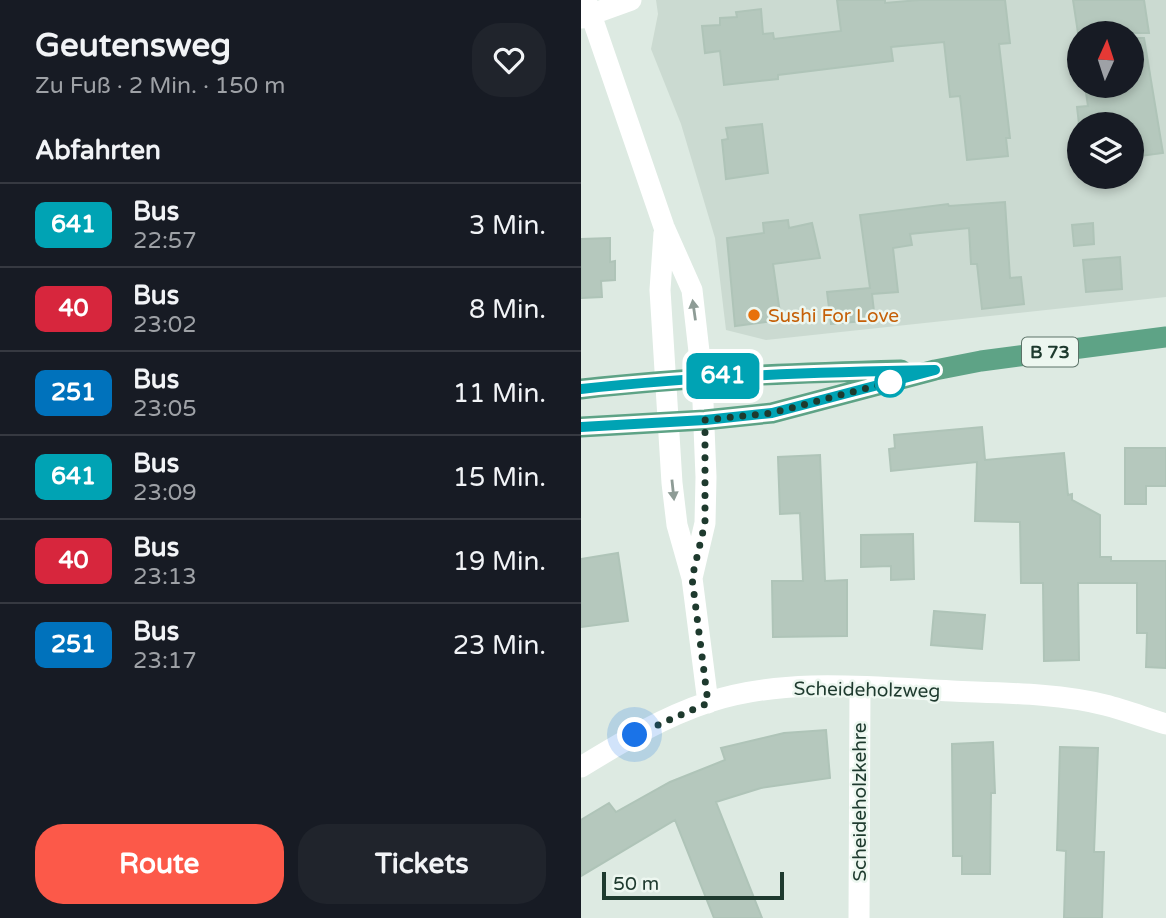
<!DOCTYPE html>
<html lang="de">
<head>
<meta charset="utf-8">
<style>
  body { margin:0; font-family:"Varela Round",sans-serif; background:#20242c; color:#f1f3f6; height:100vh; display:flex; flex-direction:column; font-size:26px; white-space:nowrap }
  * { box-sizing:border-box; margin:0 }
  p { font-size:23px; color:#9ea1a6 }
  .icon { flex:none; width:38px; height:38px; fill:none; stroke:currentColor; stroke-width:2; stroke-linecap:round; stroke-linejoin:round }
  .map { position:relative; flex:1; overflow:hidden }
  .details { display:flex; flex-direction:column; background:#171b24; width:581px }
  .details>* { flex:none }
  .badge { padding:0 14px; border-radius:10px; font-size:24px; line-height:46px }
  .needle { width:46px; rotate:3deg }
  .fabs { position:absolute; left:486px; top:21px; display:grid; gap:14px }
  .fabs a { display:grid; place-items:center; width:77px; height:77px; border-radius:50%; background:#171b24; box-shadow:0 4px 10px #0003; font-size:35px }
  .scale { position:absolute; left:21px; bottom:18px; width:182px; box-sizing:border-box; padding-left:7px; border:4px solid #1e3a2e; border-top:0; font-size:19px; line-height:24px; white-space:nowrap; color:#1e3a2e; -webkit-text-stroke:5px #edf7f0; paint-order:stroke }
  .you { position:absolute; width:35px; height:35px; margin:-18px; border:5px solid #fff; border-radius:50%; background:#1a73e8; box-shadow:0 0 0 10px #1a73e833 }
  .map>.badge { position:absolute; translate:-50% -50%; box-shadow:0 0 0 4px #fff }
  h2 { padding:0 35px; font-size:26px; line-height:63px }
  .round { display:grid; place-items:center; flex:none; width:74px; height:74px; border-radius:28px; background:#20242c }
  .headline { display:flex; align-items:center; justify-content:space-between; height:119px; padding:0 35px }
  h1 { font-size:33px; font-weight:700; line-height:52px }
  .cta { display:flex; gap:14px; margin-top:auto; padding:14px 35px }
  .cta a { flex:1; height:80px; border-radius:28px; background:#fc5949; color:#fff; font-size:28px; font-weight:700; line-height:80px; text-align:center }
  .cta a+a { background:#20242c; color:#f1f3f6 }
  ul { padding:0; list-style:none }
  li { display:flex; align-items:center; gap:21px; height:84px; padding:0 35px; border-top:2px solid #363941 }
  li div { flex:1 }
  li b { display:block; font-size:26px }
  li em { font-style:normal }
  li .badge { min-width:77px; font-weight:700; text-align:center }
  main { display:flex; flex:1; min-height:0 }
  .map>svg:first-child { display:block }
  .built { fill:#cbdad1; fill-rule:evenodd }
  .building { fill:#b5c8bd; stroke:#afc4b8; stroke-width:2 }
  .lines { fill:none; stroke-linecap:round; stroke-linejoin:round }
  .street { stroke:#fff; stroke-width:21 }
  .primary { stroke:#5ea386; stroke-width:21 }
  .oneway { fill:#8e9c96 }
  .line-casing { stroke:#fff; stroke-width:16 }
  .line { stroke:#00a3b4; stroke-width:10 }
  .walk { stroke:#1e3a2e; stroke-width:7; stroke-dasharray:0 12.6 }
  .food-dot { fill:#e8710a; stroke:#edf7f0; stroke-width:2.5 }
  .stop-dot { fill:#fff; stroke:#00a3b4; stroke-width:3.5 }
  .labels { text-anchor:middle; stroke-width:5; stroke-linejoin:round; paint-order:stroke }
  .shield { fill:#edf7f0; stroke:#5c7368; stroke-width:2 }
  .shield-label { font-size:18px; font-weight:bold; fill:#1e3a2e }
  .food-label { font-size:19px; fill:#c56008; stroke:#edf7f0; text-anchor:start }
  .street-label { font-size:19px; fill:#1e3a2e; stroke:#edf7f0 }
</style>
</head>
<body>
<main>
<section class="details">
<div class="headline"><div><h1>Geutensweg</h1><p>Zu Fuß · 2 Min. · 150 m</p></div><a class="round"><svg class="icon" aria-label="heart" viewBox="0 0 24 24"><path d="M12 20l-8-8c-3-5 5-10 8-4 3-6 11-1 8 4z"/></svg></a></div>
<h2>Abfahrten</h2>
<ul>
<li><span class="badge" style="background:#00a3b4;color:#fff">641</span><div><b>Bus</b><p>22:57</p></div><em>3 Min.</em></li>
<li><span class="badge" style="background:#d7263d;color:#fff">40</span><div><b>Bus</b><p>23:02</p></div><em>8 Min.</em></li>
<li><span class="badge" style="background:#0072bc;color:#fff">251</span><div><b>Bus</b><p>23:05</p></div><em>11 Min.</em></li>
<li><span class="badge" style="background:#00a3b4;color:#fff">641</span><div><b>Bus</b><p>23:09</p></div><em>15 Min.</em></li>
<li><span class="badge" style="background:#d7263d;color:#fff">40</span><div><b>Bus</b><p>23:13</p></div><em>19 Min.</em></li>
<li><span class="badge" style="background:#0072bc;color:#fff">251</span><div><b>Bus</b><p>23:17</p></div><em>23 Min.</em></li>
</ul>
<div class="cta"><a>Route</a><a>Tickets</a></div>
</section>
<div class="map">
<svg width="585" height="918" viewBox="0 0 585 918">
  <rect width="100%" height="100%" fill="#ddeae2"/>
  <path class="built" d="M 75,0 L 585,0 L 585,297 L 185,340 L 145,330 L 134,238 L 100,124 L 70,49 L 77,14 ZM 499,33 L 551,33 L 551,86 L 499,86 ZM 499,124 L 551,124 L 551,177 L 499,177 Z"/>
  <path class="building" d="M 256,0 L 304,0 L 304,3 L 338,0 L 424,0 L 429,43 L 418,44 L 429,138 L 425,138 L 427,156 L 386,160 L 379,96 L 369,97 L 363,42 L 310,47 L 312,61 L 197,75 L 197,79 L 143,85 L 139,51 L 124,53 L 121,26 L 139,25 L 139,18 L 156,17 L 155,12 L 180,9 L 182,34 L 192,33 L 193,39 L 260,31 Z
    M 492,0 L 563,0 L 568,33 L 497,33 Z
    M 551,38 L 563,38 L 582,153 L 551,157 L 551,124 L 498,124 L 496,107 L 507,106 L 504,86 L 551,86 Z
    M 181,124 L 187,173 L 145,179 L 141,140 L 147,139 L 145,128 Z
    M 424,202 L 429,278 L 440,277 L 443,304 L 401,309 L 396,264 L 390,264 L 388,228 L 329,234 L 331,245 L 312,248 L 317,292 L 291,294 L 294,320 L 250,324 L 246,292 L 289,288 L 279,215 L 367,204 L 368,206 Z
    M 207,220 L 208,228 L 231,223 L 239,258 L 192,264 L 200,320 L 154,326 L 146,238 L 183,233 L 182,223 Z
    M 512,223 L 513,244 L 493,246 L 491,225 Z
    M 29,238 L 29,262 L 34,261 L 34,280 L 20,281 L 21,297 L 0,298 L 0,239 Z
    M 539,257 L 541,289 L 505,292 L 502,260 Z
    M 401,427 L 404,460 L 483,453 L 487,495 L 491,494 L 491,500 L 519,515 L 519,557 L 530,557 L 530,561 L 585,561 L 585,668 L 565,667 L 566,633 L 556,633 L 556,583 L 497,583 L 498,660 L 463,661 L 462,583 L 440,583 L 439,522 L 394,521 L 396,462 L 310,471 L 308,449 L 314,448 L 313,435 Z
    M 544,448 L 585,448 L 585,486 L 565,486 L 565,504 L 544,504 Z
    M 239,455 L 244,581 L 266,580 L 266,636 L 192,637 L 191,581 L 222,581 L 219,513 L 199,514 L 197,457 Z
    M 332,534 L 333,579 L 310,580 L 310,566 L 280,567 L 280,535 Z
    M 37,553 L 47,621 L 0,627 L 0,559 Z
    M 353,611 L 404,615 L 401,649 L 350,645 Z
    M 245,730 L 249,778 L 180,788 L 135,802 L 181,918 L 133,918 L 94,820 L 0,876 L 0,820 L 28,803 L 35,812 L 89,782 L 144,760 L 140,748 L 203,733 Z
    M 412,742 L 414,793 L 410,793 L 409,874 L 381,874 L 381,856 L 372,856 L 371,744 Z
    M 479,747 L 517,748 L 513,852 L 523,852 L 521,918 L 483,918 L 485,851 L 476,850 Z"/>
  <g class="lines">
    <path class="street" d="M 5,0 L 83,227 L 111,290 L 121,378 L 125,477 L 124,523 L 111,578
      M 0,18 L 50,0
      M 83,233 L 79,290 L 91,483 L 96,525 L 111,578 L 127,703
      M 0,767 C 41,742 82,717 128,702 C 205,677 290,687 371,691 C 418,693 478,693 524,705 C 544,710 565,718 585,724
      M 278,918 L 279,687"/>
    <path class="primary" d="M 0,389 C 107,377 213,373 320,370
      M 0,427 L 124,420 L 191,413 L 354,370 L 400,361 L 585,337"/>
  </g>
  <defs><path id="oneway-solid" d="M-6-.8H1V-3.2L6.5 0L1 3.2V.8H-6Z" transform="scale(1.75)"/></defs>
  <g class="oneway">
    <use href="#oneway-solid" transform="translate(113 310) rotate(-98)"/>
    <use href="#oneway-solid" transform="translate(92 490) rotate(84)"/>
  </g>
  <g class="lines">
    <g class="line-casing">
      <path id="line" d="M 0,389 C 118,376 235,372 354,370 L 191,413 L 124,420 L 0,427"/>
    </g>
    <use href="#line" class="line"/>
    <path class="walk" d="M 54,735 L 127,703 L 111,578 L 124,523 L 124,420 L 191,413 L 309,382"/>
  </g>
  <circle class="food-dot" cx="173" cy="315" r="7"/>
  <circle class="stop-dot" cx="309" cy="382" r="14"/>
  <g class="labels">
    <rect class="shield" x="441" y="337.5" width="56" height="29" rx="5"/>
    <g class="shield-label">
      <text x="469" y="358">B 73</text>
    </g>
    <g class="food-label">
      <text x="187" y="322">Sushi For Love</text>
    </g>
    <g class="street-label">
      <text transform="translate(286 689) rotate(1)" y="7">Scheideholzweg</text>
      <text transform="translate(278 802) rotate(-90)" y="7">Scheideholzkehre</text>
    </g>
  </g>
</svg>
<div class="fabs">
<a><svg class="needle" viewBox="-14 -14 28 28"><path d="M0-13l5 13h-10z" fill="#e53935"/><path d="M0 13l5-13h-10z" fill="#9ea1a6"/></svg></a>
<a><svg class="icon" aria-label="layers" viewBox="0 0 24 24"><path d="M12 4l9 5-9 5-9-5zM3 14l9 5 9-5"/></svg></a>
</div>
<div class="scale">50 m</div>
<div class="you" style="left:54px;top:735px"></div>
<b class="badge" style="left:142px;top:376px;background:#00a3b4;color:#fff">641</b>
</div>
</main>
</body>
</html>
